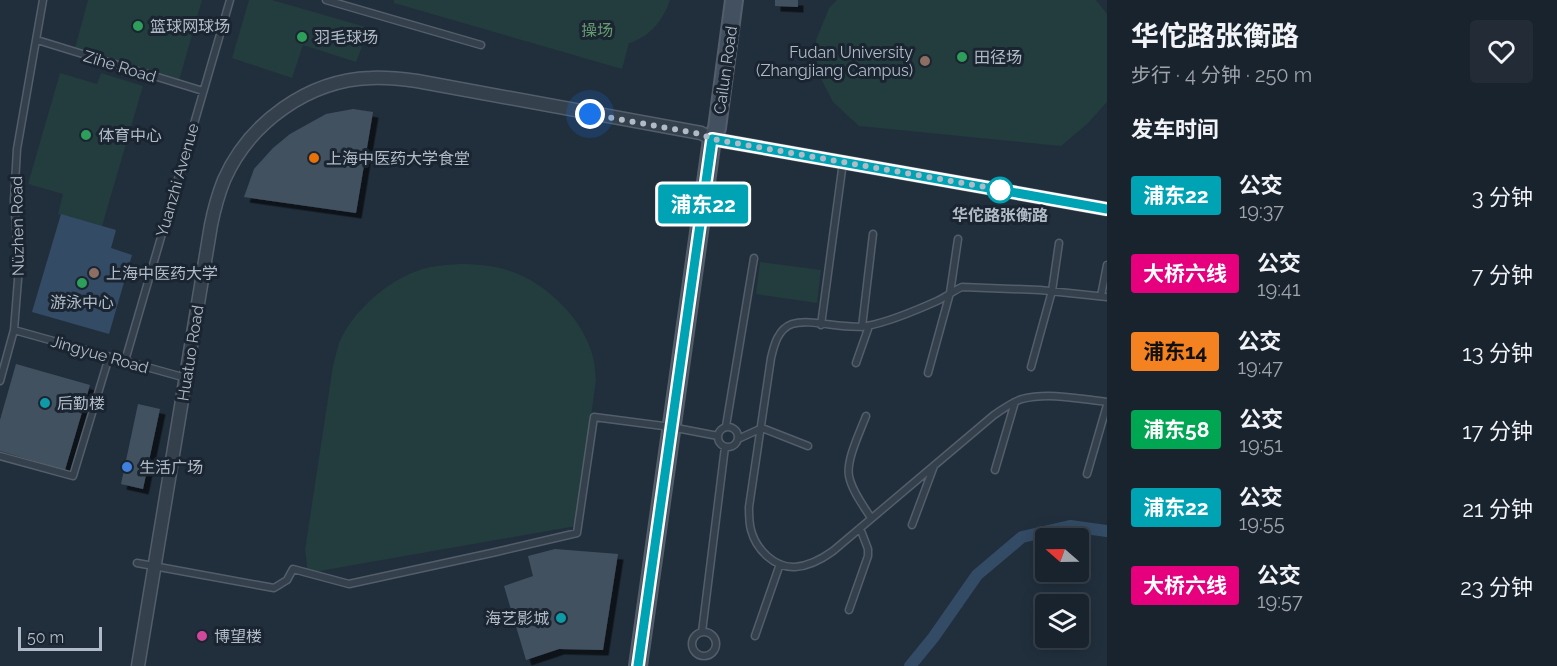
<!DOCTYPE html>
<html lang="zh">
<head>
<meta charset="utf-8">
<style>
  body { margin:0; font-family:Raleway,"Noto Sans SC",sans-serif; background:#222b36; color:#f1f3f6; height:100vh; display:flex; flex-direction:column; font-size:22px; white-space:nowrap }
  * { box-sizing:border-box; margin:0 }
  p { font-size:20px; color:#9fa4aa }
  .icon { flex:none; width:33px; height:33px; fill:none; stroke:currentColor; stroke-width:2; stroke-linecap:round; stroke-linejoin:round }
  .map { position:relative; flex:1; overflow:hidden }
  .side { display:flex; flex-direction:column; background:#19232e; width:450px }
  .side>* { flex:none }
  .badge { padding:0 12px; border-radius:4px; font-size:21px; line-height:39px }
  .needle { width:39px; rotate:290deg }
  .fabs { position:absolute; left:1035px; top:528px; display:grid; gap:12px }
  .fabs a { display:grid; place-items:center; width:54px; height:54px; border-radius:6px; background:#19232e; box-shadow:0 3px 15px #0003,0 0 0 2px #37404a; font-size:30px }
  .scale { position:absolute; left:18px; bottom:15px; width:84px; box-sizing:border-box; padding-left:6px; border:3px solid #b1bbc8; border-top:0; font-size:16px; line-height:21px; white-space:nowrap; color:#b1bbc8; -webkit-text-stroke:4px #1a2531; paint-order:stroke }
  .you { position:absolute; width:30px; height:30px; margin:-15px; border:4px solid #fff; border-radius:50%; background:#1a73e8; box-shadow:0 0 0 9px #1a73e833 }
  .map>.badge { position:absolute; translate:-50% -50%; box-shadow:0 0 0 3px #fff }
  h2 { padding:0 24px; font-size:22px; line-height:54px }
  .round { display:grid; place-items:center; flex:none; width:63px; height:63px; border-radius:6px; background:#222b36 }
  .headline { display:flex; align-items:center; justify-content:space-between; height:102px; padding:0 24px }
  h1 { font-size:28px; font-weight:700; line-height:45px }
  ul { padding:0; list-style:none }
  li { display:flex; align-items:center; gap:18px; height:78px; padding:0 24px }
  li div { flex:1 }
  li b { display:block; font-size:22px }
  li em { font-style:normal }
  li .badge { min-width:66px; font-weight:700; text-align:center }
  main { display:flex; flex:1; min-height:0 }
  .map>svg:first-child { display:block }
  .green { fill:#233c3e }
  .water { fill:#344b65 }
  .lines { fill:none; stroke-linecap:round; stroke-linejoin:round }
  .canal { stroke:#344b65; stroke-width:12 }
  .building { fill:#425161; filter:url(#shadow) }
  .lane-casing { stroke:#535e6a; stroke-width:9 }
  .street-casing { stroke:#535e6a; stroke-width:15 }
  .secondary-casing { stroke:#535e6a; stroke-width:20 }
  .lane { stroke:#35404d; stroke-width:6 }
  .street { stroke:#35404d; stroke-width:12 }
  .secondary { stroke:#435060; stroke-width:16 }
  .line-casing { stroke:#fff; stroke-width:14 }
  .line { stroke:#00a3b4; stroke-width:9 }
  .walk { stroke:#b1bbc8; stroke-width:6; stroke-dasharray:0 10.8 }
  .leisure-dot { fill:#2e9e5b; stroke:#1a2531; stroke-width:2 }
  .education-dot { fill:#8d6e63; stroke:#1a2531; stroke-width:2 }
  .food-dot { fill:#e8710a; stroke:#1a2531; stroke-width:2 }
  .stop-dot { fill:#fff; stroke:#00a3b4; stroke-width:3 }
  .culture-dot { fill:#0f9aa8; stroke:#1a2531; stroke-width:2 }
  .shop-dot { fill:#3f7fe0; stroke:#1a2531; stroke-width:2 }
  .hotel-dot { fill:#d1479c; stroke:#1a2531; stroke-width:2 }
  .labels { text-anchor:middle; stroke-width:6; stroke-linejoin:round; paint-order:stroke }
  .poi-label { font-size:16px; fill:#b1bbc8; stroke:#1a2531; text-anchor:start }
  .park-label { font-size:16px; fill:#669b6f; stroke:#1a2531 }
  .street-label { font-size:16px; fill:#b1bbc8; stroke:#1a2531 }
  .stop-label { font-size:16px; font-weight:bold; fill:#b1bbc8; stroke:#1a2531 }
</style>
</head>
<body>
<main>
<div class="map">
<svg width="1107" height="666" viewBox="0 0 1107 666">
  <defs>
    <filter id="shadow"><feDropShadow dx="5.5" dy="5.5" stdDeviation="0" flood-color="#0009"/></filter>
  </defs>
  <rect width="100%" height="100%" fill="#212f3d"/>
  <path class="green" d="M 88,0 L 202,0 L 178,84 L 74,52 Z
    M 249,0 L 272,0 L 369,28 L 356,62 L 303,45 L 292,78 L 232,58 Z
    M 394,0 L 670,0 C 664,19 649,38 629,43 L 622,69 L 394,3 Z
    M 837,0 L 1096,0 L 1107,14 L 1107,102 L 1087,124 L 1061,146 L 859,126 L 833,102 L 818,73 L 816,40 L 829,8 Z
    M 60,73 L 97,84 L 101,73 L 143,86 L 102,226 L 58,214 L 63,194 L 28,184 Z
    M 760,262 L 821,270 L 817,303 L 756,294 Z
    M 459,264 C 478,264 500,266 518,274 C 551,288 584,321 593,357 C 595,364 595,372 596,380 L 576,526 L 308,573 L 305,550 L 333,366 C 335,359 337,350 339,343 C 352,312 386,282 417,271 C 430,266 445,265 459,264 Z"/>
  <path class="water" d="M 61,214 L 116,230 L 111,248 L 132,255 L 109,334 L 32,312 Z"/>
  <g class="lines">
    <path class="canal" d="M 910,666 L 933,638 L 977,575 L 1022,537 L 1070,526 L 1107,531"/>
  </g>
  <path class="building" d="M 775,0 L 798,0 L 798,7 L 775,6 Z
    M 353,109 L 373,112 L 356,213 L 244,197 L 254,169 L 273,148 L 290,134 L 326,114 Z
    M 16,364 L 90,385 L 65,470 L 0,451 L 0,420 Z
    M 138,404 L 160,409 L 143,489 L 121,484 Z
    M 555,549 L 618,554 L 603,650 L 559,649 L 526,660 L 504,586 L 533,576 L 528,556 Z"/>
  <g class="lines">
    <g class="lane-casing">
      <path id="lane" d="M 326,0 L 481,45
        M 37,40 L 203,91
        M 1101,296 L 1107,265
        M 1107,297 L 1040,290 L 962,287 C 953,291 946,297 937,301 C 917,310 888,322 867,326 C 844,330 811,318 792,324 C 778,329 774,345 771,358 L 749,507 C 749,515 749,523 751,530 C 756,549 774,568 795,567 C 809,566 822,559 833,551 L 994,415 C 1003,409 1012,402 1022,399 C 1049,392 1080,399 1107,402
        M 821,325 L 843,162
        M 862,327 L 873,234
        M 14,330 L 186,378
        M 125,361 L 230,0
        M 856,363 L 869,326
        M 1031,367 L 1052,291 L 1059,243
        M 928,373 L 950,293 L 958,239
        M 0,381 L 14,330 L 19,267 L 14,201 L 17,149 L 43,0
        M 866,416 C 860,432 846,460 849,476 C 852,491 863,505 871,518
        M 726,426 L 754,258
        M718 437a10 10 0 1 1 20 0a10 10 0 1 1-20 0Z
        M 738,439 L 762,428 L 808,446
        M 0,456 L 73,476 L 109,357
        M 995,470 L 1015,402
        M 1087,474 L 1107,405
        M 912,525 L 934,466
        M 137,563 L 274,588 L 287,580 L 293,569 L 349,584 L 496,552 L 577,533 L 594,417 L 671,427 L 718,436
        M 849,610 L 868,556 L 868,549 L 860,528
        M 702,632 L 725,447
        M692 644a12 12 0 1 1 24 0a12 12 0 1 1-24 0Z
        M 755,636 L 780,564"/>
    </g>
    <g class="street-casing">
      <path id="street" d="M 138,666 L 211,225 C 214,210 218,195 224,180 C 249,123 308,80 371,78 C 387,77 402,79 417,81 L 701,133 L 712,139 L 1107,209"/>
    </g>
    <g class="secondary-casing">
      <path id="secondary" d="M 638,666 L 709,161 L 712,139 L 717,128 L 734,0"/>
    </g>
    <use href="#lane" class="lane"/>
    <use href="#street" class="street"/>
    <use href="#secondary" class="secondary"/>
  </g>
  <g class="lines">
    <g class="line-casing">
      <path id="line" d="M 638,666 L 712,139 L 1107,209"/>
    </g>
    <use href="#line" class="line"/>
    <path class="walk" d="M 590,114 L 701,134 L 712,139 L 1002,190 L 1000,190"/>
  </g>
  <g class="leisure-dot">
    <circle cx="138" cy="26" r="6"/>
    <circle cx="302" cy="37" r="6"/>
    <circle cx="962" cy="57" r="6"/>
    <circle cx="86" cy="135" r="6"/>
    <circle cx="82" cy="283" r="6"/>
  </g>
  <g class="education-dot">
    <circle cx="925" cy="61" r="6"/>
    <circle cx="94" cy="273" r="6"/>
  </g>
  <circle class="food-dot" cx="314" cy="158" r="6"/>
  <circle class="stop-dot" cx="1000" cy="190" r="12"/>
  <g class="culture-dot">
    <circle cx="45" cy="403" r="6"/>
    <circle cx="561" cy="618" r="6"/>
  </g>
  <circle class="shop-dot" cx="127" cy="467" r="6"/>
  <circle class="hotel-dot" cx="202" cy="636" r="6"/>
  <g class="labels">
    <g class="poi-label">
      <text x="150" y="32">篮球网球场</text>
      <text x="314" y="43">羽毛球场</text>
      <text x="913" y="58" text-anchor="end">Fudan University<tspan x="913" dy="18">(Zhangjiang Campus)</tspan></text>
      <text x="974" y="63">田径场</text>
      <text x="98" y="141">体育中心</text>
      <text x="326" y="164">上海中医药大学食堂</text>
      <text x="106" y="279">上海中医药大学</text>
      <text x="82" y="308" text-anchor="middle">游泳中心</text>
      <text x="57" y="409">后勤楼</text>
      <text x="139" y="473">生活广场</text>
      <text x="549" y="624" text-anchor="end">海艺影城</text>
      <text x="214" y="642">博望楼</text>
    </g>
    <g class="park-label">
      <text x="597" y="36">操场</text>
    </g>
    <g class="street-label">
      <text transform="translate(120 66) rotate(17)" y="6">Zihe Road</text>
      <text transform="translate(725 70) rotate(-82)" y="6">Cailun Road</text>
      <text transform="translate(177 180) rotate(-74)" y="6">Yuanzhi Avenue</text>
      <text transform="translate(17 226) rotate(-91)" y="6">Nüzhen Road</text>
      <text transform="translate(190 353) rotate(-81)" y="6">Huatuo Road</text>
      <text transform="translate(100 354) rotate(16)" y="6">Jingyue Road</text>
    </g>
    <g class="stop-label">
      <text x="1000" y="221">华佗路张衡路</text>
    </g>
  </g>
</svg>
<div class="fabs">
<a><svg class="needle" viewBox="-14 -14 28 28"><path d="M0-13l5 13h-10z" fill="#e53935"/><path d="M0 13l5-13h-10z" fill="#9fa4aa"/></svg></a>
<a><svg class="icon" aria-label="layers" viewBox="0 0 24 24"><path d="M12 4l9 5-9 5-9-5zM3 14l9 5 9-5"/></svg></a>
</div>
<div class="scale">50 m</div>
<div class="you" style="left:590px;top:114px"></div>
<b class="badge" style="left:703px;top:204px;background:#00a3b4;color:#fff">浦东22</b>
</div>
<section class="side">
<div class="headline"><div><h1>华佗路张衡路</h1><p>步行 · 4 分钟 · 250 m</p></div><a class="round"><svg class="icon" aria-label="heart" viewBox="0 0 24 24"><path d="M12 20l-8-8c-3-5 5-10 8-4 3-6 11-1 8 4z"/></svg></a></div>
<h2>发车时间</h2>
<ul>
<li><span class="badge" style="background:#00a3b4;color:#fff">浦东22</span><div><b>公交</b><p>19:37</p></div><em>3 分钟</em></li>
<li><span class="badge" style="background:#e6007e;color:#fff">大桥六线</span><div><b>公交</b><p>19:41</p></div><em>7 分钟</em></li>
<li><span class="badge" style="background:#f58220;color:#111">浦东14</span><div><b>公交</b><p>19:47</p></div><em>13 分钟</em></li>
<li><span class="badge" style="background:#00a651;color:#fff">浦东58</span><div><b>公交</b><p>19:51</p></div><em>17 分钟</em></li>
<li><span class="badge" style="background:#00a3b4;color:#fff">浦东22</span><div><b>公交</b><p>19:55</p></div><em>21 分钟</em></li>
<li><span class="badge" style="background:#e6007e;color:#fff">大桥六线</span><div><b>公交</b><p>19:57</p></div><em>23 分钟</em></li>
</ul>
</section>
</main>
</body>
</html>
